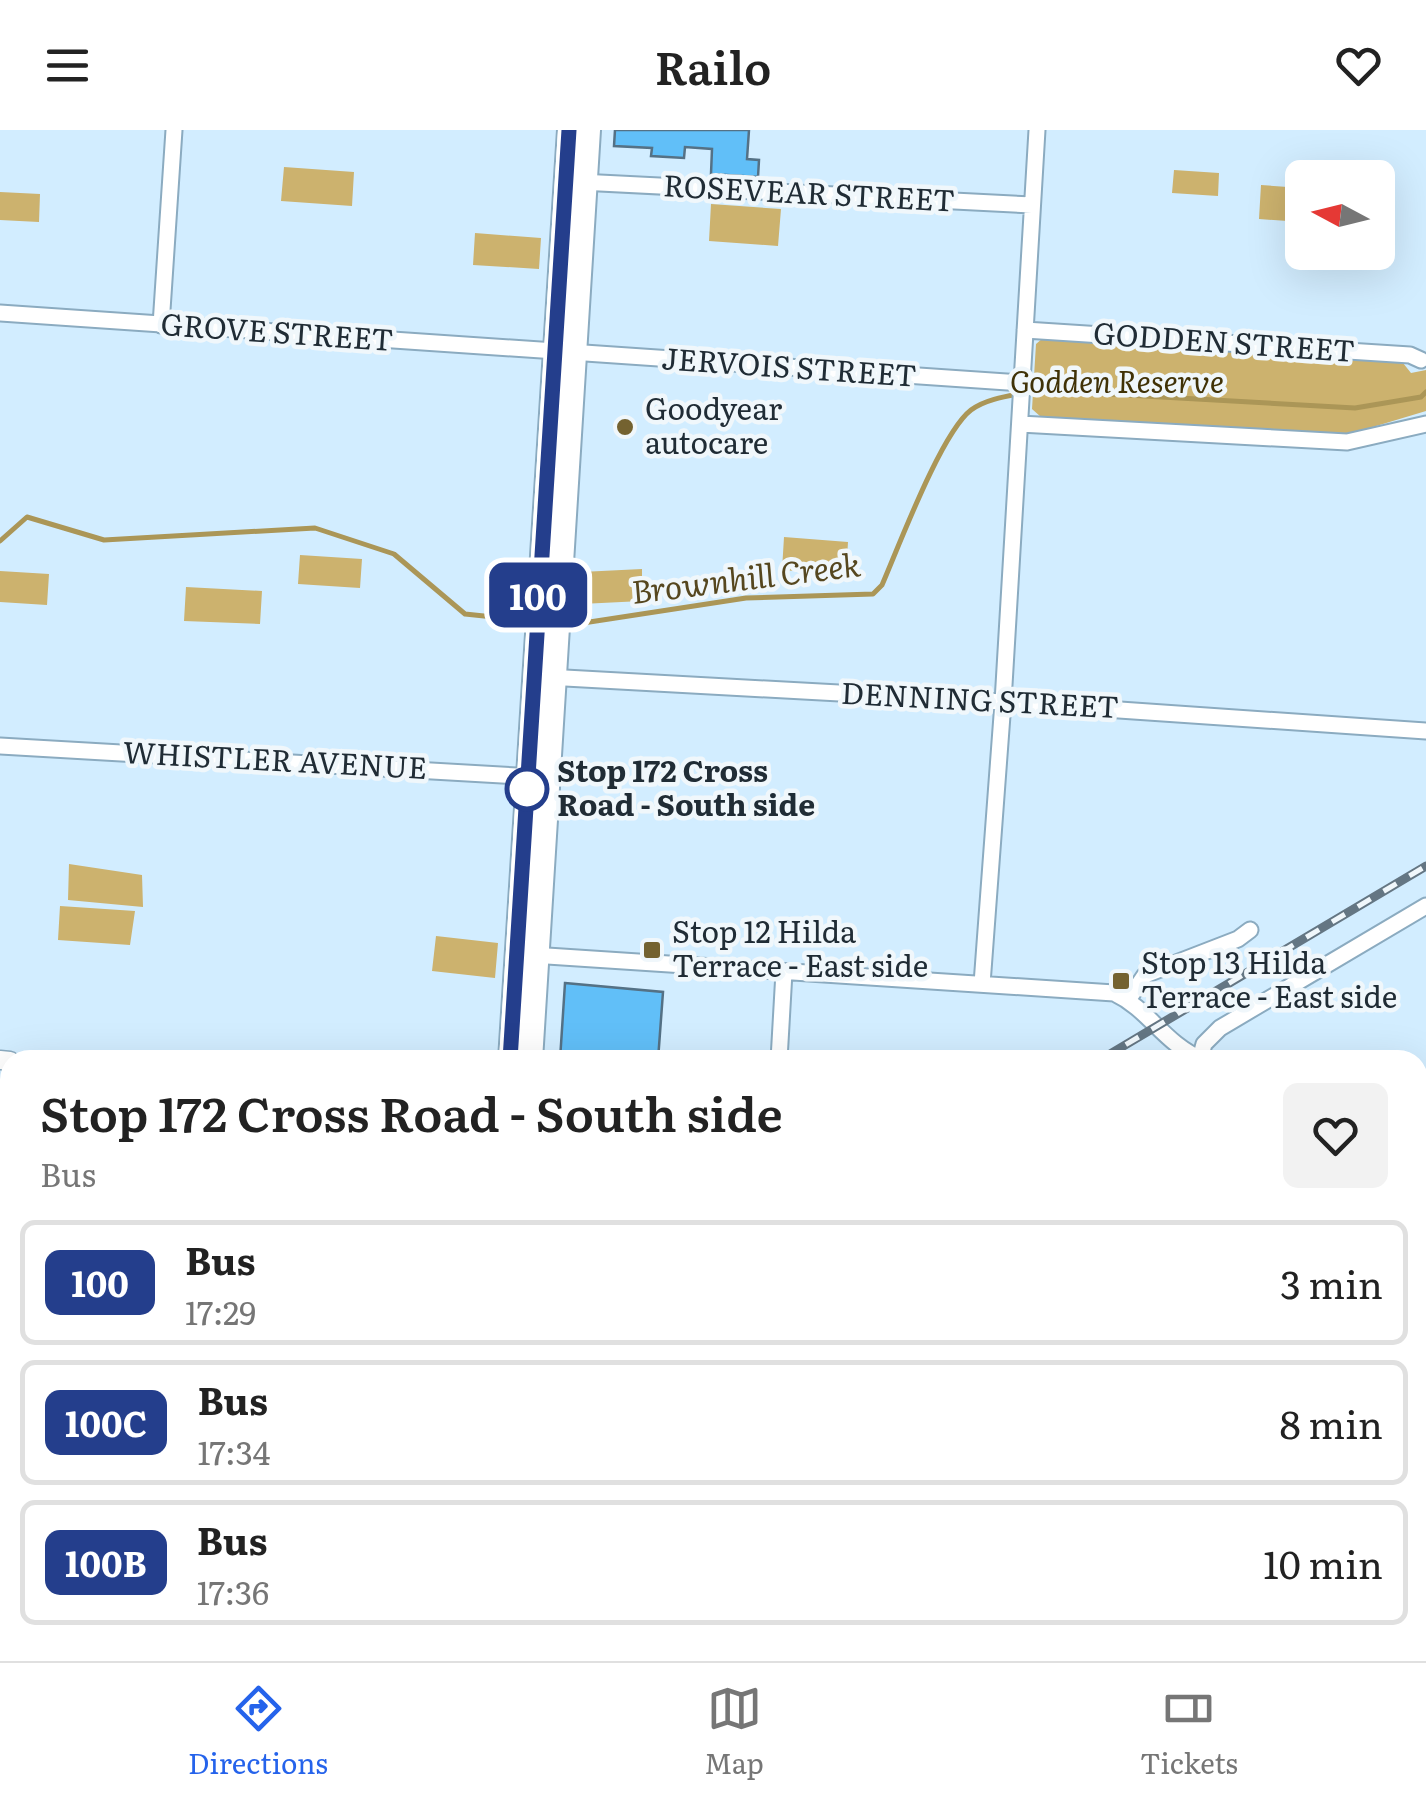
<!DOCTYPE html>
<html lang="en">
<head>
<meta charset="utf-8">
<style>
  body { margin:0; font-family:Literata,serif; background:#f2f2f2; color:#222; height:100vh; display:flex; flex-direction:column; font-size:38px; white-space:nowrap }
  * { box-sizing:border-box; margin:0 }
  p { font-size:32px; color:#767676 }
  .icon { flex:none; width:55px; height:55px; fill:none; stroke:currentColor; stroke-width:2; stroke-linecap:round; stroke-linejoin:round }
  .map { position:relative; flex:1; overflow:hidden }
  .drawer { position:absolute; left:0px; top:920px; width:1428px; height:612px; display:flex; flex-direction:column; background:#fff; border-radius:30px 30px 0 0; box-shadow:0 10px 40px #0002 }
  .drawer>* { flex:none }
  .badge { padding:0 20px; border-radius:15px; font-size:35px; line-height:65px }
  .needle { width:65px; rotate:277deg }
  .tools { position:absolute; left:1285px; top:30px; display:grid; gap:20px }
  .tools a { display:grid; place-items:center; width:110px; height:110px; border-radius:15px; background:#fff; box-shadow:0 10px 40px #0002; font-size:50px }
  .map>.badge { position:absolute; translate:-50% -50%; box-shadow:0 0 0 5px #fff }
  .round { display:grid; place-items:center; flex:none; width:105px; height:105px; border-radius:15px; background:#f2f2f2 }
  .summary { display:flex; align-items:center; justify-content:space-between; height:170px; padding:0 40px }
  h1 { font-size:48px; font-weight:600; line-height:75px }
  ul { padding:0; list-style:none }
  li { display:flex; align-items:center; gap:30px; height:125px; margin:0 20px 15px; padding:0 20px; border:5px solid #e0e0e0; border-radius:15px }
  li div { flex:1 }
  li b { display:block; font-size:38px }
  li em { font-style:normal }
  li .badge { min-width:110px; font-weight:700; text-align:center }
  header { display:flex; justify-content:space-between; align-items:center; height:130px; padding:0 40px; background:#fff; font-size:45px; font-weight:600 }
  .dock { display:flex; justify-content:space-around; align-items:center; height:140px; border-top:2px solid #e0e0e0; background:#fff; font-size:28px; color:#767676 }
  .dock a { display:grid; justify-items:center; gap:5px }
  .dock .active { color:#2563eb }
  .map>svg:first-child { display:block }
  .green { fill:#ccb26e }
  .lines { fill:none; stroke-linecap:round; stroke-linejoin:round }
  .stream { stroke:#ab9657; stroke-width:5 }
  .building { fill:#61bff8; stroke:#547185; stroke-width:2.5 }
  .minor-casing { stroke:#8babc0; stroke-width:19 }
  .major-casing { stroke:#8babc0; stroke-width:21 }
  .highway-casing { stroke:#8babc0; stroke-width:26 }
  .path { stroke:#97adbc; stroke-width:2.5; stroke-dasharray:2.5 8; stroke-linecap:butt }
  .minor { stroke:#fff; stroke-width:15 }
  .major { stroke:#fff; stroke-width:18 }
  .highway { stroke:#fff; stroke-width:22 }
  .rail-casing { stroke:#647683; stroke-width:9 }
  .rail { stroke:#f0f7fb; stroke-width:5; stroke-dasharray:15; stroke-linecap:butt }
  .line-casing { stroke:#fff; stroke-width:22 }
  .line { stroke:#243e8c; stroke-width:15 }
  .poi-dot { fill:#746230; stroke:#f0f7fb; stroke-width:4 }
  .stop-dot { fill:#fff; stroke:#243e8c; stroke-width:5 }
  .labels { text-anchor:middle; stroke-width:9; stroke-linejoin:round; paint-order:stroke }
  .street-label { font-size:30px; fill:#202c35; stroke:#f0f7fb }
  .park-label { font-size:30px; font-style:italic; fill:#403207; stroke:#f0f7fb }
  .poi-label { font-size:30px; fill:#202c35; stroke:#f0f7fb; text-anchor:start }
  .stop-label { font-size:30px; font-weight:bold; fill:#202c35; stroke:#f0f7fb; text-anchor:start }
  .water-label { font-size:32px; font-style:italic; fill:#56471f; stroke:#f0f7fb }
</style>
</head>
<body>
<header><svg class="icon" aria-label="menu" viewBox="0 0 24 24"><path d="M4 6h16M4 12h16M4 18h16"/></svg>Railo<svg class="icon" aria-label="heart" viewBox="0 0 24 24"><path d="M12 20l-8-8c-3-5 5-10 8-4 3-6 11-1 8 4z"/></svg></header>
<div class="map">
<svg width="1426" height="1531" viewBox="0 0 1426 1531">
  <rect width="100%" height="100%" fill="#d2edff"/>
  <path class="green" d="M 284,37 L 354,42 L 352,76 L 281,71 Z
    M 1174,40 L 1219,43 L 1218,66 L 1172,63 Z
    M 1261,55 L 1302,58 L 1302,92 L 1259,89 Z
    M 0,62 L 40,64 L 39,92 L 0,90 Z
    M 711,74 L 781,79 L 778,116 L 709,111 Z
    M 475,103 L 541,108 L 539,139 L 473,135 Z
    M 1043,208 L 1403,233 L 1411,243 L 1426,240 L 1426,281 L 1343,306 L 1041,287 L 1032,279 L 1036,214 Z
    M 784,407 L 848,412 L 846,445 L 782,440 Z
    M 300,425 L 362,429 L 360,458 L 298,454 Z
    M 642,439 L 642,471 L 581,474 L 581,442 Z
    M 0,441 L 49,444 L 47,475 L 0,472 Z
    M 186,457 L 262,461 L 260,494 L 184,491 Z
    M 69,734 L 142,745 L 143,777 L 68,770 Z
    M 60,776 L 135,781 L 130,815 L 58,810 Z
    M 436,806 L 498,813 L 495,848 L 432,841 Z"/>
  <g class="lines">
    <path class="stream" d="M 0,411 L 27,387 L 104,410 L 315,398 L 394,424 L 465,484 L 532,491
      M 563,493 L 583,493 L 746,468 L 873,464 L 882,455 C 899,416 941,303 971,280 C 988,267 1017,265 1038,260 L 1355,278 L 1421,267 L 1426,262"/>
  </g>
  <path class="building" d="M 615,0 L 749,0 L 747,29 L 759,30 L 758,47 L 711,44 L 712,19 L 685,17 L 684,28 L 651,26 L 652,18 L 614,16 Z
    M 565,853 L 663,862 L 658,930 L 646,930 L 646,926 L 589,923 L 588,930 L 560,930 Z"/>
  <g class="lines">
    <g class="minor-casing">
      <path id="minor" d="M 580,52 L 1032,75
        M 0,183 L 1022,253
        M 161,195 L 174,0
        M 1025,200 L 1410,225 L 1421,230
        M 1020,294 L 1347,312 L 1426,294
        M 547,547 L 1003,572 L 1426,601
        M 0,616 L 535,647
        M 532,825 L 1114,863 C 1150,880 1163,913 1203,930
        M 982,854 L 1003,572 L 1037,0
        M 1128,870 L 1145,845 L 1238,809 L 1250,800
        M 1200,929 L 1204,914 L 1220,898 L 1426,776
        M 779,930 L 784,842
        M 1418,994 L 1426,996
        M 1418,1234 L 1426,1092
        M 20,1531 L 27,1522
        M 234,1531 L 250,1522
        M 855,1531 L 856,1522
        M 1137,1531 L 1137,1522
        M 1400,1531 L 1400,1522"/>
    </g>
    <g class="major-casing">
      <path id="major" d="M 0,930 L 10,931"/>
    </g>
    <g class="highway-casing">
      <path id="highway" d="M 510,930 L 569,0
        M 531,930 L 589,0
        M 473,1531 L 474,1522
        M 495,1531 L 495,1522"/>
    </g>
    <path class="path" d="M 1152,930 L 1162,921
      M 41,1525 L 52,1531"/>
    <use href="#minor" class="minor"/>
    <use href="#major" class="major"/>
    <use href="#highway" class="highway"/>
    <g class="rail-casing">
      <path id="rail" d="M 1100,930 L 1426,736
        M 96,1531 L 110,1522"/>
    </g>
    <use href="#rail" class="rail"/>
  </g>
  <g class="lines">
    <g class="line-casing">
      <path id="line" d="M 510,930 L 569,0"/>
    </g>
    <use href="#line" class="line"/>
  </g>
  <g class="poi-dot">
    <circle cx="625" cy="297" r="10"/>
    <rect x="642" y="810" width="20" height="20" rx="5"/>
    <rect x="1111" y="841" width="20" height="20" rx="5"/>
  </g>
  <circle class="stop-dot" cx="527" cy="659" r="20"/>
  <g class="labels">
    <g class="street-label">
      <text transform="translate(809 64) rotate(3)" y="10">ROSEVEAR STREET</text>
      <text transform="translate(277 203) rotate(4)" y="10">GROVE STREET</text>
      <text transform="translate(1224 213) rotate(4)" y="10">GODDEN STREET</text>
      <text transform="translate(789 238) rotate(4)" y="10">JERVOIS STREET</text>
      <text transform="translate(980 571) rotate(3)" y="10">DENNING STREET</text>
      <text transform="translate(275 631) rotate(3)" y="10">WHISTLER AVENUE</text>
    </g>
    <g class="park-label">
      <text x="1117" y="263">Godden Reserve</text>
    </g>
    <g class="poi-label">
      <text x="645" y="290">Goodyear<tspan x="645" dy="34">autocare</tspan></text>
      <text x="672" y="813">Stop 12 Hilda<tspan x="672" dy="34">Terrace - East side</tspan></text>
      <text x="1141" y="844">Stop 13 Hilda<tspan x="1141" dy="34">Terrace - East side</tspan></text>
    </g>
    <g class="stop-label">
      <text x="557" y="652">Stop 172 Cross<tspan x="557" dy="34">Road - South side</tspan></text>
    </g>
    <g class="water-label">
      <text transform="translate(746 449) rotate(-7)" y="11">Brownhill Creek</text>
    </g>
  </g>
</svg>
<div class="tools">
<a><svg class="needle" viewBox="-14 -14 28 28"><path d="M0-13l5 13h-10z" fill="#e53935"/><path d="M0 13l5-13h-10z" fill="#767676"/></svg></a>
</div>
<b class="badge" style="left:538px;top:465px;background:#243e8c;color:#fff">100</b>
<section class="drawer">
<div class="summary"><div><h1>Stop 172 Cross Road - South side</h1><p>Bus</p></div><a class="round"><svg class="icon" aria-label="heart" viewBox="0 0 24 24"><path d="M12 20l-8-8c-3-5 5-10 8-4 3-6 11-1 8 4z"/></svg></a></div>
<ul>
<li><span class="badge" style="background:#243e8c;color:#fff">100</span><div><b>Bus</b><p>17:29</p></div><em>3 min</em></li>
<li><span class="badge" style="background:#243e8c;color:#fff">100C</span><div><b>Bus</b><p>17:34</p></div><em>8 min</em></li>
<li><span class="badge" style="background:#243e8c;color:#fff">100B</span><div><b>Bus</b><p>17:36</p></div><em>10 min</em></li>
</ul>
</section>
</div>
<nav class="dock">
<a class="active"><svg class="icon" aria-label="directions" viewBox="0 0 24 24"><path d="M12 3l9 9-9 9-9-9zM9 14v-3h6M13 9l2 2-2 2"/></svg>Directions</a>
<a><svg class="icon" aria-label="map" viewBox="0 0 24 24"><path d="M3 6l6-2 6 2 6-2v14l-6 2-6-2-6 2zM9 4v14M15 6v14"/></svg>Map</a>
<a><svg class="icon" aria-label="tickets" viewBox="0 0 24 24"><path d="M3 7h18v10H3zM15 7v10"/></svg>Tickets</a>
</nav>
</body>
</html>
